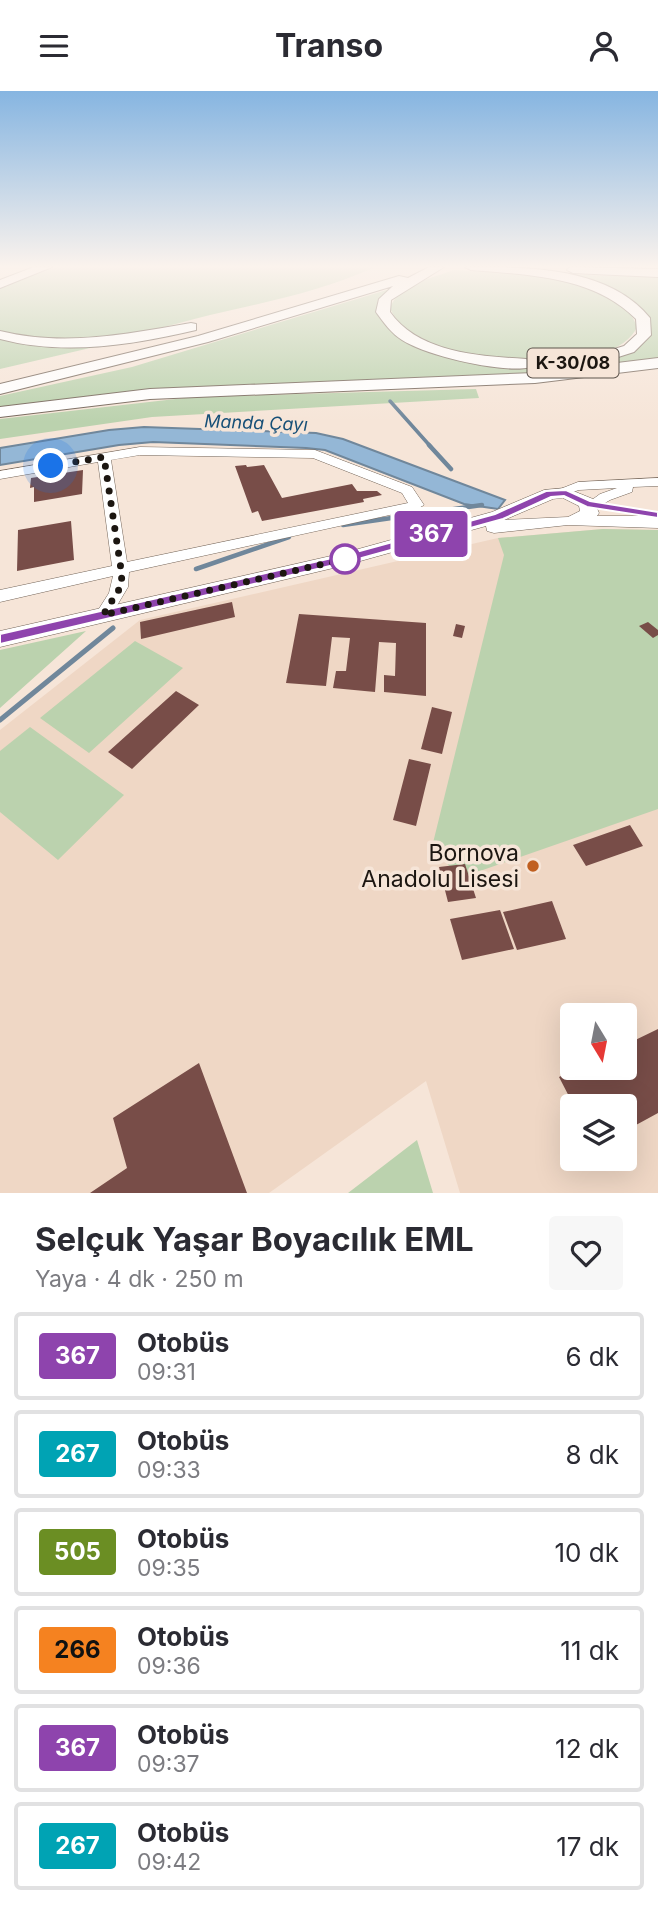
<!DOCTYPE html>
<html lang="tr">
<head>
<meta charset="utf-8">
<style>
  body { margin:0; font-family:Inter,sans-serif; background:#f7f7f7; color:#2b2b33; height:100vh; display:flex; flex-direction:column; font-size:26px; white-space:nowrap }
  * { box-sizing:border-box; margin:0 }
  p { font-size:23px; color:#7c7c81 }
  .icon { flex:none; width:38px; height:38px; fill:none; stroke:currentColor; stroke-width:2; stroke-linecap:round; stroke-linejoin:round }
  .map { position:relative; height:1102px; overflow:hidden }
  .side { display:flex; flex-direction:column; background:#fff; flex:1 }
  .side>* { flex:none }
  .badge { padding:0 14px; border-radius:5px; font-size:24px; line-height:46px }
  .needle { width:46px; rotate:170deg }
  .tools { position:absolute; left:560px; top:912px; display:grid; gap:14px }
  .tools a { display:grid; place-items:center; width:77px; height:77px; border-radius:7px; background:#fff; box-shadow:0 7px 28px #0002; font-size:35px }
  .you { position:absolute; width:35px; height:35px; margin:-18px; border:5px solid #fff; border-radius:50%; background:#1a73e8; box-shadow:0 0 0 10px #1a73e833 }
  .map>.badge { position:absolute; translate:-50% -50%; box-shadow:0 0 0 4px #fff }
  .round { display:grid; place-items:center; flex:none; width:74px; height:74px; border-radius:7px; background:#f7f7f7 }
  .headline { display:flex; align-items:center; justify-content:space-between; height:119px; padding:0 35px }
  h1 { font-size:33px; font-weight:700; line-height:52px }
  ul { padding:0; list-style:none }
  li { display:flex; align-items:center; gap:21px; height:88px; margin:0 14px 10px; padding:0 21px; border:4px solid #e1e1e2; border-radius:7px }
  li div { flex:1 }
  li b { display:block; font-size:26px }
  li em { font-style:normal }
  li .badge { min-width:77px; font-weight:700; text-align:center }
  header { display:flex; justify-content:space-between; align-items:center; height:91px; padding:0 35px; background:#fff; font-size:32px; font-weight:700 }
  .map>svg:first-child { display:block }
  .built { fill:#efd7c5; fill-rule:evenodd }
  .green { fill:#bbd2ae }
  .water { fill:#94b7d6; stroke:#70879b; stroke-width:2 }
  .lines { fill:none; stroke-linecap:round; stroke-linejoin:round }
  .stream-far2 { stroke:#70879b; stroke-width:3.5 }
  .stream-far1 { stroke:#70879b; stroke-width:4.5 }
  .stream { stroke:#70879b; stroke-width:5 }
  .building { fill:#784d48 }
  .minor-casing { stroke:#746559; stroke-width:1 }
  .major-casing { stroke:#746559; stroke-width:1 }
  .highway-casing { stroke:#746559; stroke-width:2 }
  .minor { fill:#fff; fill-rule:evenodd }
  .major { fill:#fff; fill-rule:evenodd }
  .highway { fill:#fff; fill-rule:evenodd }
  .line { fill:#8e44ad; stroke:#fff; stroke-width:2 }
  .walk { stroke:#1c1611; stroke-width:7; stroke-dasharray:0 12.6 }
  .stop-dot { fill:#fff; stroke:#8e44ad; stroke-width:3.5 }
  .poi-dot { fill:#c05f20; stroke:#f6e5d8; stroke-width:2.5 }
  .labels { text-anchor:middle; stroke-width:7; stroke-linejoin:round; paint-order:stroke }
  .shield { fill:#f6e5d8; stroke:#5d544d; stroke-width:2 }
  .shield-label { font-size:18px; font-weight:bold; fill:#1c1611 }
  .far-water-label { font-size:18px; font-style:italic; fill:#164f77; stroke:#f6e5d8 }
  .near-poi-label { font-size:23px; fill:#1c1611; stroke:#f6e5d8; text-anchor:end }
</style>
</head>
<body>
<header><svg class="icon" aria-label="menu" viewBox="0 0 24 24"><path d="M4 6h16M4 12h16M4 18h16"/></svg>Transo<svg class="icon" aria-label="person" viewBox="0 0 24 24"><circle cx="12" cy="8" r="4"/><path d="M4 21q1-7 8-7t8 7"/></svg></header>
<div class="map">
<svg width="658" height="1102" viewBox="0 0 658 1102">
  <rect width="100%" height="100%" fill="#f6e5d8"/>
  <path class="built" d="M 603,438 L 658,439 L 658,1102 L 460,1102 L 426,990 L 269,1102 L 0,1102 L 0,639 L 140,529 L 498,447 ZM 572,924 L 625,924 L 625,976 L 572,976 ZM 572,1015 L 625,1015 L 625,1068 L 572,1068 Z"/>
  <path class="green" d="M 58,176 L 375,176 C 323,200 266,211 210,224 C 171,234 131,246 90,249 C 63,251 24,251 0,239 L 0,196 L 21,186 Z
    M 453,179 C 498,181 622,184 637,236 C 613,290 451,270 410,242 C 401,235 395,228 390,217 C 399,193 431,188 453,179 Z
    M 552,183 L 658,186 L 658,267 C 578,283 496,284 414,288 C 276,294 137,297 0,317 L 0,305 L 132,276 L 390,198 L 383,204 L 379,219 C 392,249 415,249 445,258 C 465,263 486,272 507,275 C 554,283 597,273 639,255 L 642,219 Z
    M 0,247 C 34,256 68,255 103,254 L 0,278 Z
    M 476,298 L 479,307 L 152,326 L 0,348 L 0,328 L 193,306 Z
    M 603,438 L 658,439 L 658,718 L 460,787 L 432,756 L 504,464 L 498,447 Z
    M 86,540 L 0,617 L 0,559 Z
    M 135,550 L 183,577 L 89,662 L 40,627 Z
    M 30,636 L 124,704 L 58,769 L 0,721 L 0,660 Z
    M 417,1049 L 433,1102 L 348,1102 Z"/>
  <path class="water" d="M 144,336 L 316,342 L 343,348 L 505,409 L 498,418 L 464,413 L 325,359 L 306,357 L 153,351 L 119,354 L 0,374 L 0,357 L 109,339 Z"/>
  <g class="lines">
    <path class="stream-far2" d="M 390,310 L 431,356"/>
    <path class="stream-far1" d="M 429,354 L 451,378
      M 343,434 L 482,414
      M 196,478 L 289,446"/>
    <path class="stream" d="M 0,629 L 113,537"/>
  </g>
  <path class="building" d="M 246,374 L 247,376 L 264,374 L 282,407 L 352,393 L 357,400 L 377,400 L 382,404 L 363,408 L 364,411 L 262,430 L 258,420 L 252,422 L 235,375 Z
    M 83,379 L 82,403 L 34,411 L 34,396 L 30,397 L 31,387 Z
    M 71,430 L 74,469 L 17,480 L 18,439 Z
    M 232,511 L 235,526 L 141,548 L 140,531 Z
    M 299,523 L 426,532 L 426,605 L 384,601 L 384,584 L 395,585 L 396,552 L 379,551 L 375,601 L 333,597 L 336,580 L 346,580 L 350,547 L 332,546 L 326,595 L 286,592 Z
    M 648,531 L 658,539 L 658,544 L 653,547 L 639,535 Z
    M 456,533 L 465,535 L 462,547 L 453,545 Z
    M 176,600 L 199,614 L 132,678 L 108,661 Z
    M 432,616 L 452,621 L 442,663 L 421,658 Z
    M 409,668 L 431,673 L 416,735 L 393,729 Z
    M 630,734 L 643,755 L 586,775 L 573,754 Z
    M 465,773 L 476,807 L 448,811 L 439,776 Z
    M 552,810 L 566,848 L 517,859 L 503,821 Z
    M 500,819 L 514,858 L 462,869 L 450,828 Z
    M 658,938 L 658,1022 L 625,1040 L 625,1015 L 574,1015 L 559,986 L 578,976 L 625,976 L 625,954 Z
    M 199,972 L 247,1102 L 90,1102 L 127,1077 L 113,1027 Z"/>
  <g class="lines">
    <g class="minor-casing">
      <path id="minor" d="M 140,356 L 315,359 L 412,396 L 424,414 L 417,418 L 129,481 L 128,496 L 109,528 L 103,530 L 95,524 L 109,502 L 113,485 L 0,511 L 0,499 L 112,475 L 98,371 L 0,388 L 0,380 ZM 140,364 L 313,367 L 402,402 L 408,412 L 127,471 L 111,369 Z
        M 658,387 L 658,395 L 633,396 L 632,401 L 610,409 L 590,421 L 585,420 L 585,414 L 600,403 L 617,397 L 579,399 L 557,406 L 550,402 L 578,391 Z"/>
    </g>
    <g class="major-casing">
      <path id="major" d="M 566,397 L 593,408 L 599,422 L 597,425 L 658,425 L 658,437 L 568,434 L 494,442 L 487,440 L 486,435 L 346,474 L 0,556 L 0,540 L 344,462 L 492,421 L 544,399 ZM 563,407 L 579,415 L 580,420 L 568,426 L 504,429 L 553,408 Z"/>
    </g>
    <g class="highway-casing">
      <path id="highway" d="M 34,176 L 52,176 L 0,197 L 0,189 Z
        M 429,176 L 444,176 L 391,209 L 390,221 C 419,262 479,265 526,268 L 534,273 L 531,276 C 504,283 427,265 402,249 C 391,242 384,232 376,221 L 379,208 L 393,195 L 208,251 L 0,303 L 0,293 L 198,245 L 399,185 L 408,187 Z
        M 465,176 C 526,176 608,175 650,227 L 651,244 L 634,261 L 593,274 L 588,272 L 585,269 L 588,266 L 624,255 L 637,243 L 636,228 C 593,185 529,184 471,179 Z
        M 570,176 L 658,178 L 658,186 L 573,182 L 567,179 Z
        M 191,232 L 196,233 L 196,239 C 132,254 64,265 0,248 L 0,240 C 65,256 127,243 191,232 Z
        M 658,267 L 658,277 L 535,292 L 150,308 L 0,326 L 0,316 L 150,298 L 535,282 Z"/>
    </g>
    <use href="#minor" class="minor"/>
    <use href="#major" class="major"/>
    <use href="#highway" class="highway"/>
  </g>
  <linearGradient id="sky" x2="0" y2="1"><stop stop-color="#86b5e1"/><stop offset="0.53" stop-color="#fbf3ed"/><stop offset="1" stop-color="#fbf3ed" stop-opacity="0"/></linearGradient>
  <rect width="658" height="331" fill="url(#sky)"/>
  <path class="line" d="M 566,399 L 590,410 L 658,421 L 658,427 L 587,416 L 564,405 L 551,406 L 503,428 L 351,470 L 0,553 L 0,543 L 345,464 L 495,423 L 546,400 Z"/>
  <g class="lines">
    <path class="walk" d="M 51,375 L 104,366 L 122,485 L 120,497 L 103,524 L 345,468"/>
  </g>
  <circle class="stop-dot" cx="345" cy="468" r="14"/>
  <circle class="poi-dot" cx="533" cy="775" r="7"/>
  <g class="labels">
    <rect class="shield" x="527.5" y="257.5" width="91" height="29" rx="5"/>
    <g class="shield-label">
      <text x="573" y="278">K-30/08</text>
    </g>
    <g class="far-water-label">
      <text transform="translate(256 332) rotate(2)" y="6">Manda Çayı</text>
    </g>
    <g class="near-poi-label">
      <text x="519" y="770">Bornova<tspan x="519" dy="26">Anadolu Lisesi</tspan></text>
    </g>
  </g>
</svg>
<div class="tools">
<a><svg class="needle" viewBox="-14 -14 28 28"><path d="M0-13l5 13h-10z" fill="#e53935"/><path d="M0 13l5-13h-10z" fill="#7c7c81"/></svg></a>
<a><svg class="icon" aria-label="layers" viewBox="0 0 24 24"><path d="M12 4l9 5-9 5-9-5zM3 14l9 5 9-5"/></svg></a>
</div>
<div class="you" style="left:51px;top:375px"></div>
<b class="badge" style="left:431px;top:443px;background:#8e44ad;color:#fff">367</b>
</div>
<section class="side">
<div class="headline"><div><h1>Selçuk Yaşar Boyacılık EML</h1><p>Yaya · 4 dk · 250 m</p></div><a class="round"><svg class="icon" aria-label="heart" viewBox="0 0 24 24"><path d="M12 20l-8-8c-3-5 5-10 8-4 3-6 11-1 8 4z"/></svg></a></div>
<ul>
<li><span class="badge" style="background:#8e44ad;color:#fff">367</span><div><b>Otobüs</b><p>09:31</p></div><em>6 dk</em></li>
<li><span class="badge" style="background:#00a3b4;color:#fff">267</span><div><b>Otobüs</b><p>09:33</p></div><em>8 dk</em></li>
<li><span class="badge" style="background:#6b8e23;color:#fff">505</span><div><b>Otobüs</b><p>09:35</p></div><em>10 dk</em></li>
<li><span class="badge" style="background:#f58220;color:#111">266</span><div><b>Otobüs</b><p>09:36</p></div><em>11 dk</em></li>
<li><span class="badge" style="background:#8e44ad;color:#fff">367</span><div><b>Otobüs</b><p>09:37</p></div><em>12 dk</em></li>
<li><span class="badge" style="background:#00a3b4;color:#fff">267</span><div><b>Otobüs</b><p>09:42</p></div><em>17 dk</em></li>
</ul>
</section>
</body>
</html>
